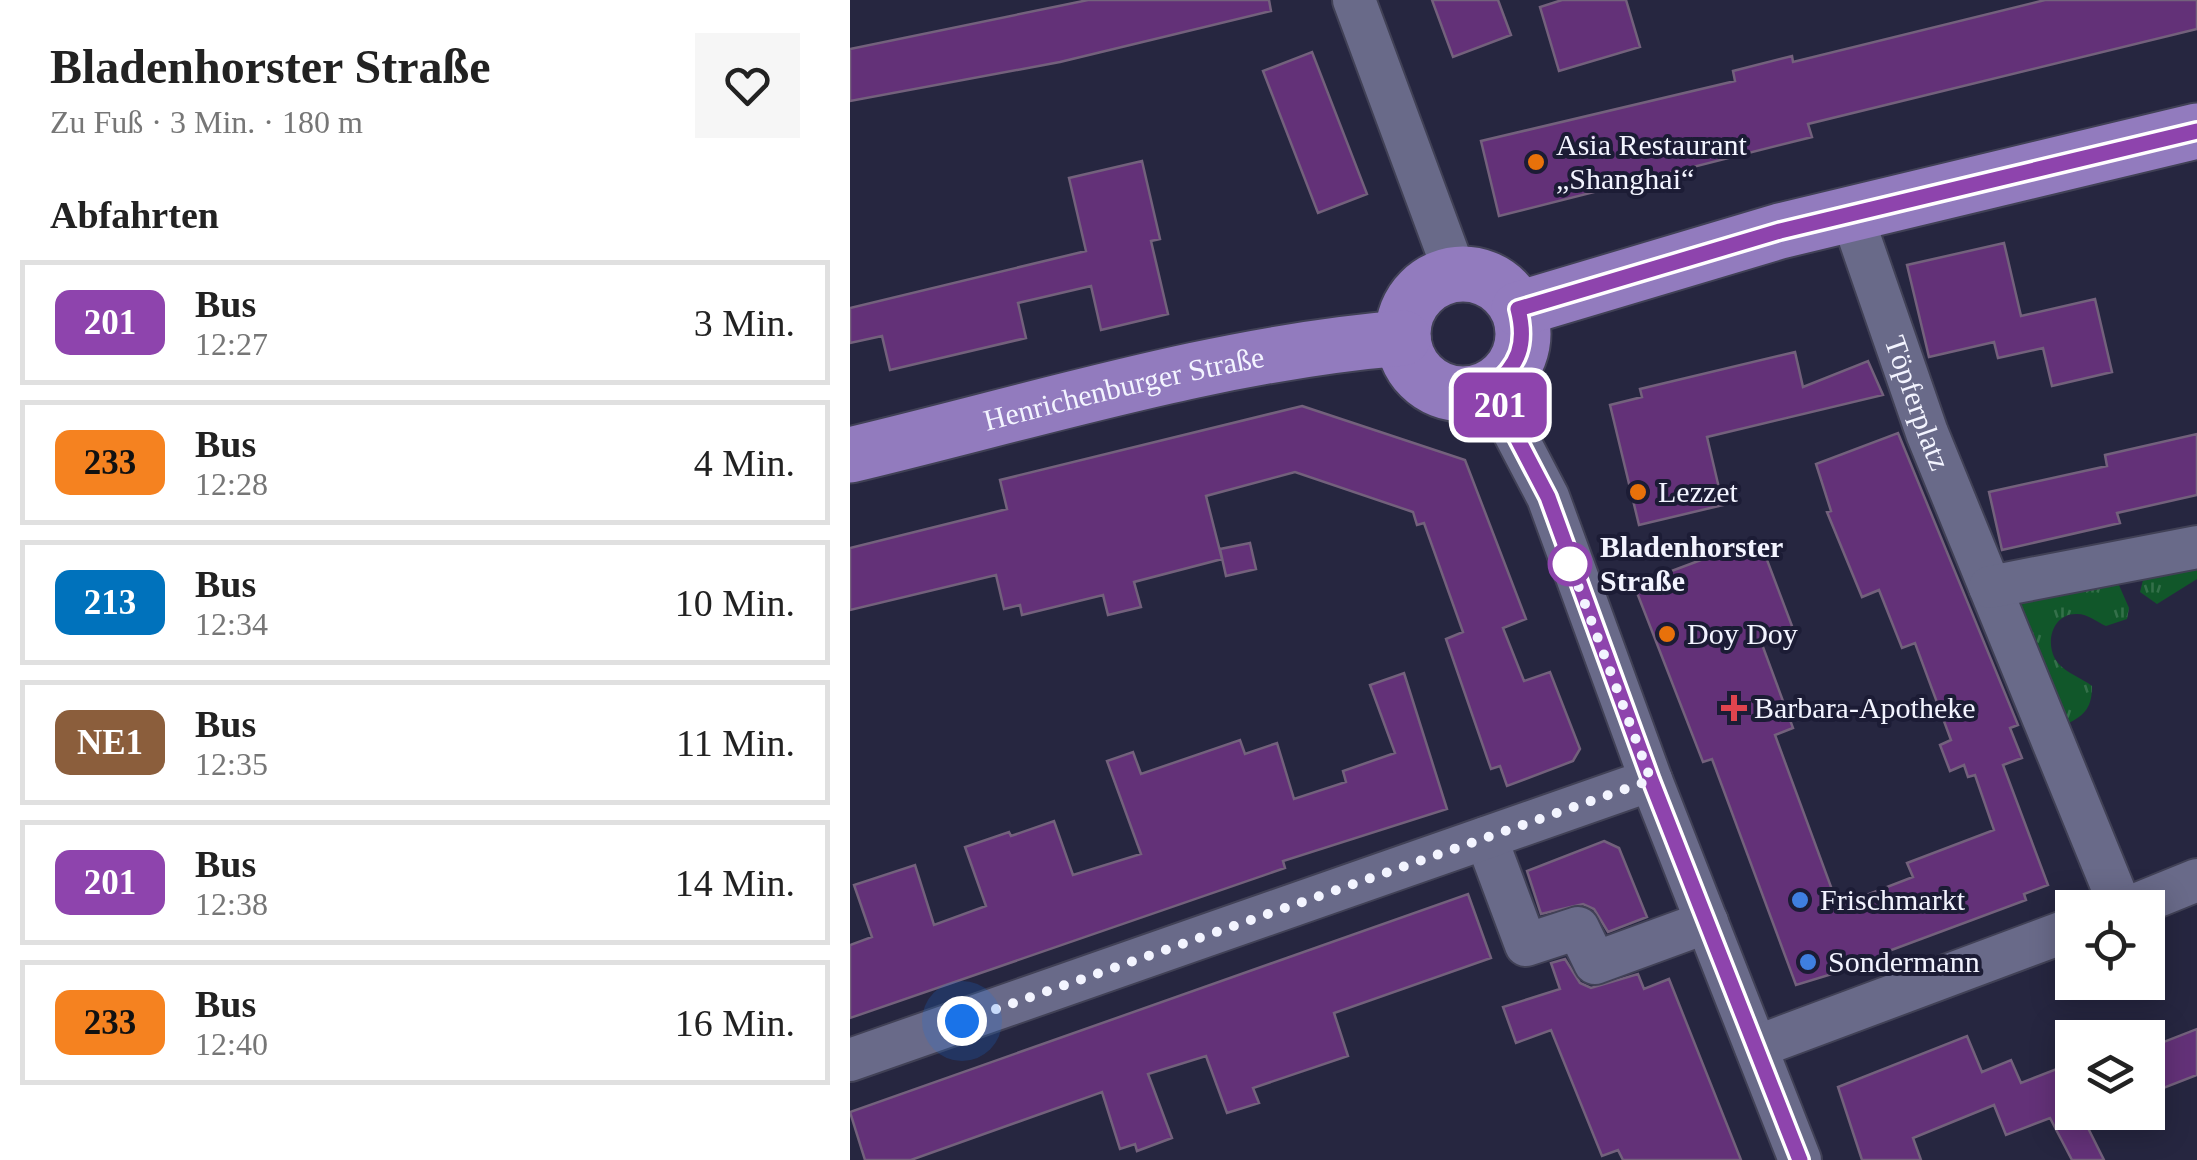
<!DOCTYPE html>
<html lang="de">
<head>
<meta charset="utf-8">
<style>
  body { margin:0; font-family:Georgia,serif; background:#f6f6f6; color:#222; height:100vh; display:flex; flex-direction:column; font-size:38px; white-space:nowrap }
  * { box-sizing:border-box; margin:0 }
  p { font-size:32px; color:#767676 }
  .icon { flex:none; width:55px; height:55px; fill:none; stroke:currentColor; stroke-width:2; stroke-linecap:round; stroke-linejoin:round }
  .map { position:relative; flex:1; overflow:hidden }
  .panel { display:flex; flex-direction:column; background:#fff; width:850px }
  .panel>* { flex:none }
  .badge { padding:0 20px; border-radius:15px; font-size:35px; line-height:65px }
  .tools { position:absolute; left:1205px; top:890px; display:grid; gap:20px }
  .tools a { display:grid; place-items:center; width:110px; height:110px; border-radius:0px; background:#fff; box-shadow:0 5px 25px #0003; font-size:50px }
  .you { position:absolute; width:50px; height:50px; margin:-25px; border:8px solid #fff; border-radius:50%; background:#1a73e8; box-shadow:0 0 0 15px #1a73e833 }
  .map>.badge { position:absolute; translate:-50% -50%; box-shadow:0 0 0 5px #fff }
  h2 { padding:0 50px; font-size:38px; line-height:90px }
  .round { display:grid; place-items:center; flex:none; width:105px; height:105px; border-radius:0px; background:#f6f6f6 }
  .headline { display:flex; align-items:center; justify-content:space-between; height:170px; padding:0 50px }
  h1 { font-size:48px; font-weight:600; line-height:75px }
  ul { padding:0; list-style:none }
  li { display:flex; align-items:center; gap:30px; height:125px; margin:0 20px 15px; padding:0 30px; border:5px solid #e0e0e0; border-radius:0px }
  li div { flex:1 }
  li b { display:block; font-size:38px }
  li em { font-style:normal }
  li .badge { min-width:110px; font-weight:700; text-align:center }
  main { display:flex; flex:1; min-height:0 }
  .map>svg:first-child { display:block }
  .grass { fill:url(#grass-tufts) }
  .building { fill:#633178; stroke:#73617c; stroke-width:2.5 }
  .lines { fill:none; stroke-linecap:round; stroke-linejoin:round }
  .minor-casing { stroke:#414156; stroke-width:46 }
  .major-casing { stroke:#414156; stroke-width:59 }
  .minor { stroke:#696a89; stroke-width:42 }
  .major { stroke:#927bbe; stroke-width:55 }
  .line-casing { stroke:#fff; stroke-width:22 }
  .line { stroke:#8e44ad; stroke-width:15 }
  .walk { stroke:#f3f4ff; stroke-width:10; stroke-dasharray:0 18 }
  .food-dot { fill:#e8710a; stroke:#1c1c35; stroke-width:4 }
  .stop-dot { fill:#fff; stroke:#8e44ad; stroke-width:5 }
  .health-dot { fill:#e0444e; stroke:#1c1c35; stroke-width:4 }
  .shop-dot { fill:#3f7fe0; stroke:#1c1c35; stroke-width:4 }
  .labels { text-anchor:middle; stroke-width:8; stroke-linejoin:round; paint-order:stroke }
  .poi-label { font-size:30px; fill:#f3f4ff; stroke:#1c1c35; text-anchor:start }
  .street-label { font-size:30px; fill:#f3f4ff; stroke:#1c1c35 }
  .stop-label { font-size:30px; font-weight:bold; fill:#f3f4ff; stroke:#1c1c35; text-anchor:start }
</style>
</head>
<body>
<main>
<section class="panel">
<div class="headline"><div><h1>Bladenhorster Straße</h1><p>Zu Fuß · 3 Min. · 180 m</p></div><a class="round"><svg class="icon" aria-label="heart" viewBox="0 0 24 24"><path d="M12 20l-8-8c-3-5 5-10 8-4 3-6 11-1 8 4z"/></svg></a></div>
<h2>Abfahrten</h2>
<ul>
<li><span class="badge" style="background:#8e44ad;color:#fff">201</span><div><b>Bus</b><p>12:27</p></div><em>3 Min.</em></li>
<li><span class="badge" style="background:#f58220;color:#111">233</span><div><b>Bus</b><p>12:28</p></div><em>4 Min.</em></li>
<li><span class="badge" style="background:#0072bc;color:#fff">213</span><div><b>Bus</b><p>12:34</p></div><em>10 Min.</em></li>
<li><span class="badge" style="background:#8b5e3c;color:#fff">NE1</span><div><b>Bus</b><p>12:35</p></div><em>11 Min.</em></li>
<li><span class="badge" style="background:#8e44ad;color:#fff">201</span><div><b>Bus</b><p>12:38</p></div><em>14 Min.</em></li>
<li><span class="badge" style="background:#f58220;color:#111">233</span><div><b>Bus</b><p>12:40</p></div><em>16 Min.</em></li>
</ul>
</section>
<div class="map">
<svg width="1347" height="1160" viewBox="0 0 1347 1160">
  <defs>
    <pattern id="grass-tufts" width="24" height="20" patternUnits="userSpaceOnUse" patternTransform="scale(2.5)"><rect width="24" height="20" fill="#11572a"/><path d="M3 7l-1-3M5 7V3M7 7l1-3M15 17l-1-3M17 17v-4M19 17l1-3" fill="none" stroke="#34704a"/></pattern>
  </defs>
  <rect width="100%" height="100%" fill="#262640"/>
  <path class="grass" d="M 1347,566 L 1347,579 L 1307,604 L 1290,592 L 1294,576 Z
    M 1268,583 L 1279,608 L 1277,619 L 1256,626 C 1247,622 1236,613 1226,614 C 1201,614 1194,646 1208,663 C 1215,672 1233,679 1242,686 C 1242,706 1236,715 1217,724 L 1170,606 L 1175,601 Z"/>
  <path class="building" d="M 238,0 L 419,0 L 421,11 L 210,62 L 0,101 L 0,49 Z
    M 582,0 L 648,0 L 661,35 L 603,57 Z
    M 712,0 L 776,0 L 790,47 L 709,71 L 690,7 Z
    M 1195,0 L 1347,0 L 1347,29 L 958,124 L 962,137 L 649,216 L 631,141 L 885,81 L 883,71 L 942,56 L 943,62 Z
    M 462,52 L 517,194 L 468,213 L 413,71 Z
    M 292,161 L 310,239 L 301,241 L 318,314 L 251,330 L 241,286 L 168,303 L 176,338 L 40,370 L 32,336 L 0,343 L 0,308 L 236,251 L 219,178 Z
    M 1154,243 L 1171,316 L 1245,299 L 1262,372 L 1202,386 L 1193,348 L 1148,358 L 1144,342 L 1079,357 L 1057,265 Z
    M 945,352 L 953,387 L 1018,361 L 1033,395 L 857,437 L 873,505 L 789,525 L 760,405 L 792,397 L 790,389 Z
    M 452,406 L 615,460 L 676,619 L 653,628 L 674,681 L 700,672 L 730,749 L 723,761 L 657,786 L 650,766 L 641,769 L 596,639 L 613,632 L 574,523 L 567,525 L 563,512 L 445,472 L 356,496 L 372,559 L 284,582 L 291,607 L 258,615 L 253,595 L 172,615 L 170,605 L 154,609 L 146,575 L 0,610 L 0,548 L 157,509 L 150,480 Z
    M 1048,433 L 1168,725 L 1160,728 L 1172,758 L 1153,765 L 1198,885 L 1174,894 L 1176,900 L 1036,952 L 1038,957 L 946,985 L 862,759 L 853,762 L 784,585 L 883,548 L 884,554 L 911,544 L 942,626 L 910,639 L 943,728 L 925,735 L 988,906 L 1063,877 L 1057,863 L 1144,830 L 1125,775 L 1118,777 L 1114,765 L 1100,771 L 1090,745 L 1101,740 L 1065,643 L 1052,648 L 1029,590 L 1012,597 L 977,512 L 981,511 L 966,464 Z
    M 1347,434 L 1347,495 L 1267,513 L 1270,523 L 1152,550 L 1139,492 L 1257,466 L 1255,455 Z
    M 400,543 L 406,569 L 376,576 L 370,549 Z
    M 554,673 L 597,809 L 433,861 L 435,868 L 0,1018 L 0,945 L 22,937 L 4,885 L 65,865 L 84,925 L 136,906 L 115,847 L 159,832 L 161,836 L 204,821 L 223,875 L 291,854 L 257,761 L 283,752 L 291,774 L 390,740 L 395,754 L 427,743 L 444,799 L 496,782 L 493,771 L 545,753 L 520,685 Z
    M 754,841 L 769,848 L 797,917 L 758,932 L 744,909 L 733,904 L 691,914 L 677,871 Z
    M 618,894 L 641,958 L 484,1013 L 498,1056 L 403,1088 L 409,1103 L 377,1113 L 356,1056 L 298,1074 L 322,1138 L 287,1151 L 285,1144 L 270,1149 L 252,1092 L 61,1160 L 15,1160 L 0,1112 Z
    M 715,959 L 730,983 L 741,988 L 788,974 L 794,989 L 819,979 L 891,1160 L 773,1160 L 768,1150 L 752,1156 L 701,1030 L 666,1043 L 653,1007 L 710,989 L 701,963 Z
    M 1347,1029 L 1347,1075 L 1298,1094 L 1298,1048 Z
    M 1117,1036 L 1132,1072 L 1161,1060 L 1171,1083 L 1222,1063 L 1222,1112 L 1230,1112 L 1254,1160 L 1222,1160 L 1200,1118 L 1156,1135 L 1144,1105 L 1063,1138 L 1071,1160 L 1012,1160 L 988,1087 Z"/>
  <g class="lines">
    <g class="minor-casing">
      <g id="minor">
        <path d="M 504,0 L 605,273"/>
        <path id="s1" d="M 1002,216 L 1077,433 L 1271,908"/>
        <path d="M 641,388 L 698,497 L 801,780 L 950,1160"/>
        <path d="M 1140,587 L 1347,547"/>
        <path d="M 636,838 L 676,945 L 728,928 L 745,963 L 857,922"/>
        <path d="M 1278,908 L 1347,880"/>
        <path d="M 906,1047 L 1222,929"/>
        <path d="M 0,1060 L 801,780"/>
      </g>
    </g>
    <g class="major-casing">
      <g id="major">
        <circle cx="613" cy="334" r="60"/>
        <path d="M 669,309 L 930,231 L 1347,131"/>
        <path id="s2" d="M 0,455 C 181,412 367,353 553,338"/>
      </g>
    </g>
    <use href="#minor" class="minor"/>
    <use href="#major" class="major"/>
  </g>
  <g class="lines">
    <g class="line-casing">
      <path id="line" d="M 950,1160 L 801,780 L 698,497 L 641,388 C 669,365 677,344 668,309 L 930,231 L 1347,131"/>
    </g>
    <use href="#line" class="line"/>
    <path class="walk" d="M 112,1021 L 801,780 L 720,564"/>
  </g>
  <g class="food-dot">
    <circle cx="686" cy="162" r="10"/>
    <circle cx="788" cy="492" r="10"/>
    <circle cx="817" cy="634" r="10"/>
  </g>
  <circle class="stop-dot" cx="720" cy="564" r="20"/>
  <path class="health-dot" d="M879 693h10v10h10v10h-10v10h-10v-10h-10v-10h10z"/>
  <g class="shop-dot">
    <circle cx="950" cy="900" r="10"/>
    <circle cx="958" cy="962" r="10"/>
  </g>
  <g class="labels">
    <g class="poi-label">
      <text x="706" y="155">Asia Restaurant<tspan x="706" dy="34">„Shanghai“</tspan></text>
      <text x="808" y="502">Lezzet</text>
      <text x="837" y="644">Doy Doy</text>
      <text x="904" y="718">Barbara-Apotheke</text>
      <text x="970" y="910">Frischmarkt</text>
      <text x="978" y="972">Sondermann</text>
    </g>
    <g class="street-label">
      <text dy="10" stroke="none"><textPath href="#s2" startOffset="282">Henrichenburger Straße</textPath></text>
      <text dy="10" stroke="none"><textPath href="#s1" startOffset="198">Töpferplatz</textPath></text>
    </g>
    <g class="stop-label">
      <text x="750" y="557">Bladenhorster<tspan x="750" dy="34">Straße</tspan></text>
    </g>
  </g>
</svg>
<div class="tools">
<a><svg class="icon" aria-label="locate" viewBox="0 0 24 24"><circle cx="12" cy="12" r="6"/><path d="M12 2v4M12 18v4M2 12h4M18 12h4"/></svg></a>
<a><svg class="icon" aria-label="layers" viewBox="0 0 24 24"><path d="M12 4l9 5-9 5-9-5zM3 14l9 5 9-5"/></svg></a>
</div>
<div class="you" style="left:112px;top:1021px"></div>
<b class="badge" style="left:650px;top:405px;background:#8e44ad;color:#fff">201</b>
</div>
</main>
</body>
</html>
